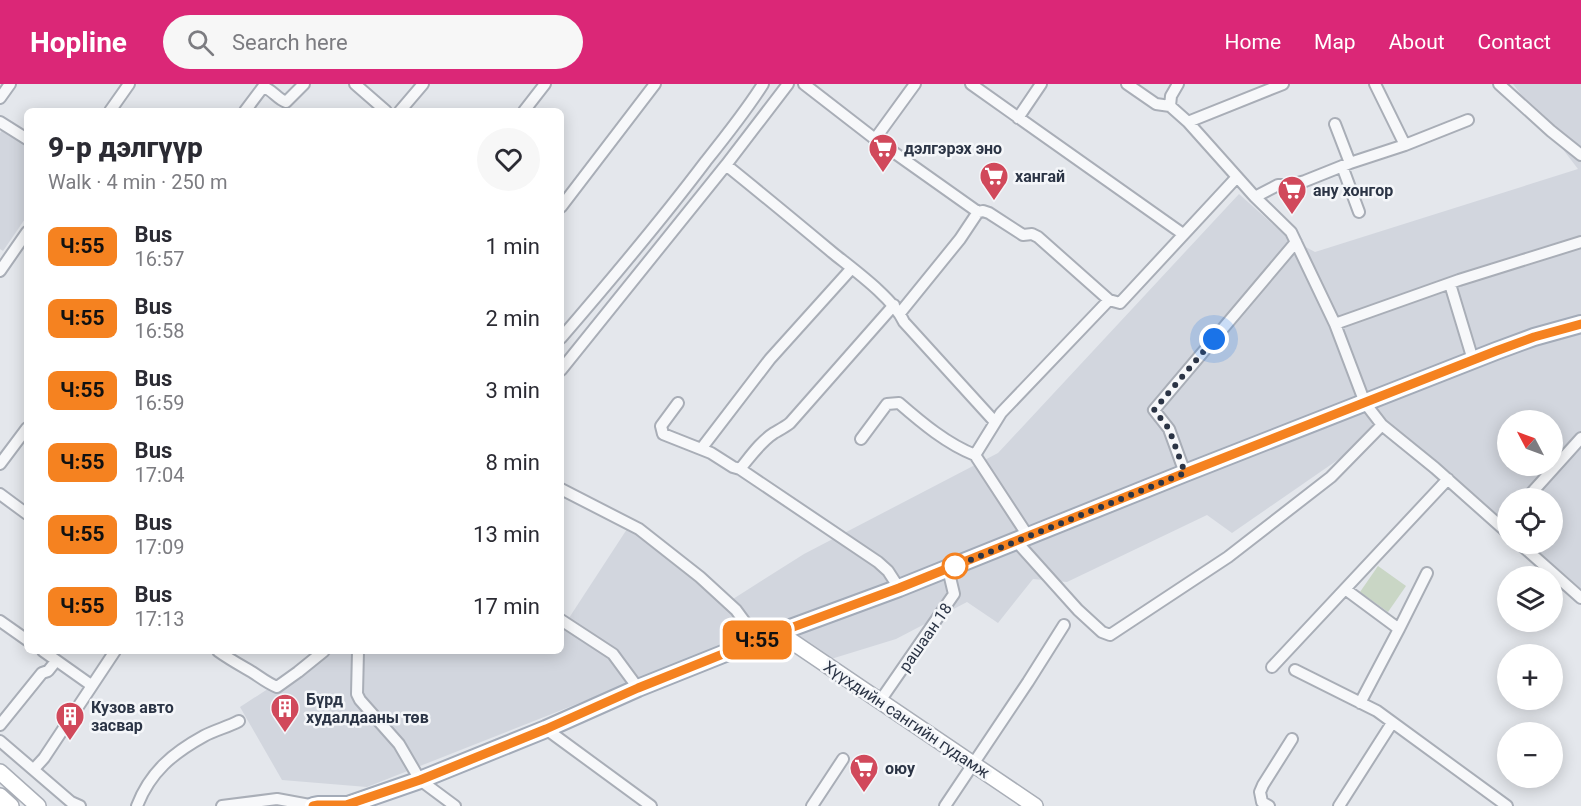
<!DOCTYPE html>
<html lang="en">
<head>
<meta charset="utf-8">
<style>
  body { margin:0; font-family:Roboto,sans-serif; background:#f7f7f7; color:#2b2b33; height:100vh; display:flex; flex-direction:column; font-size:22px; white-space:nowrap }
  * { box-sizing:border-box; margin:0 }
  p { font-size:20px; color:#7c7c81 }
  .icon { flex:none; width:33px; height:33px; fill:none; stroke:currentColor; stroke-width:2; stroke-linecap:round; stroke-linejoin:round }
  .map { position:relative; flex:1; overflow:hidden }
  .sheet { position:absolute; left:24px; top:24px; width:540px; height:546px; display:flex; flex-direction:column; background:#fff; border-radius:9px; box-shadow:0 3px 15px #0003 }
  .sheet>* { flex:none }
  .badge { padding:0 12px; border-radius:9px; font-size:21px; line-height:39px }
  .needle { width:39px; rotate:311deg }
  .buttons { position:absolute; left:1497px; top:326px; display:grid; gap:12px }
  .buttons a { display:grid; place-items:center; width:66px; height:66px; border-radius:50%; background:#fff; box-shadow:0 3px 15px #0003; font-size:30px }
  .you { position:absolute; width:30px; height:30px; margin:-15px; border:4px solid #fff; border-radius:50%; background:#1a73e8; box-shadow:0 0 0 9px #1a73e833 }
  .map>.badge { position:absolute; translate:-50% -50%; box-shadow:0 0 0 3px #fff }
  .round { display:grid; place-items:center; flex:none; width:63px; height:63px; border-radius:32px; background:#f7f7f7 }
  .overview { display:flex; align-items:center; justify-content:space-between; height:102px; padding:0 24px }
  h1 { font-size:28px; font-weight:800; line-height:45px }
  ul { padding:0; list-style:none }
  li { display:flex; align-items:center; gap:18px; height:72px; padding:0 24px }
  li div { flex:1 }
  li b { display:block; font-size:22px }
  li em { font-style:normal }
  li .badge { min-width:66px; font-weight:700; text-align:center }
  header { display:flex; align-items:center; gap:36px; box-sizing:border-box; height:84px; padding:0 30px; background:#db2777; color:#fff }
  header strong { font-size:28px }
  nav { display:flex; gap:33px; margin-inline-start:auto; font-size:21px }
  .search { width:420px; height:54px; background:#f7f7f7; display:flex; align-items:center; gap:15px; box-sizing:border-box; padding:0 21px; border-radius:33px; color:#7c7c81; font-size:22px }
  .map>svg:first-child { display:block }
  .built { fill:#d2d6de; fill-rule:evenodd }
  .green { fill:#c9d6c5 }
  .lines { fill:none; stroke-linecap:round; stroke-linejoin:round }
  .street-casing { stroke:#a9aeb7; stroke-width:14 }
  .secondary-casing { stroke:#a9aeb7; stroke-width:18 }
  .primary-casing { stroke:#a3abb8; stroke-width:20 }
  .street { stroke:#f7f8fa; stroke-width:10 }
  .secondary { stroke:#fff; stroke-width:15 }
  .primary { stroke:#fff; stroke-width:16 }
  .line-casing { stroke:#fff; stroke-width:14 }
  .line { stroke:#f58220; stroke-width:9 }
  .walk { stroke:#2b3445; stroke-width:6; stroke-dasharray:0 10.8 }
  .stop-dot { fill:#fff; stroke:#f58220; stroke-width:3 }
  .labels { text-anchor:middle; stroke-width:5; stroke-linejoin:round; paint-order:stroke }
  .poi-label { font-size:16px; font-weight:bold; fill:#2b3445; stroke:#f4f6f9; text-anchor:start }
  .street-label { font-size:16px; fill:#2b3445; stroke:#f4f6f9 }
</style>
</head>
<body>
<header>
<strong>Hopline</strong>
<div class="search"><svg class="icon" aria-label="search" viewBox="0 0 24 24"><circle cx="10" cy="10" r="6"/><path d="M15 15l6 6"/></svg>Search here</div>
<nav><a>Home</a><a>Map</a><a>About</a><a>Contact</a></nav>
</header>
<div class="map">
<svg width="1581" height="722" viewBox="0 0 1581 722">
  <rect width="100%" height="100%" fill="#e4e7ec"/>
  <path class="built" d="M 1513,0 L 1581,0 L 1581,520 L 1510,459 L 1552,459 L 1552,414 L 1508,414 L 1507,457 L 1381,346 L 1232,449 L 1207,431 L 1067,498 L 1033,495 L 998,539 L 967,518 L 896,555 L 831,575 L 779,540 L 367,703 L 282,696 L 240,623 L 326,567 L 561,567 L 561,533 L 567,537 L 629,442 L 733,515 L 804,470 L 998,369 L 1239,110 L 1287,153 L 1315,168 L 1578,85 ZM 1508,336 L 1552,336 L 1552,381 L 1508,381 Z
    M 2,46 L 27,61 L 27,132 L 3,167 L 0,165 L 0,49 Z"/>
  <path class="green" d="M 1378,482 L 1406,502 L 1388,528 L 1360,508 Z"/>
  <g class="lines">
    <g class="street-casing">
      <path id="street" d="M 355,0 L 386,27
        M 804,0 L 875,55 L 978,128 L 960,155 L 900,229
        M 971,0 L 1183,150
        M 1127,0 L 1156,20 L 1170,22 L 1188,38 L 1255,113 L 1291,148 L 1335,240 L 1365,319 L 1382,341 L 1435,384 L 1508,449
        M 1375,0 L 1405,61
        M 1499,0 L 1551,47 L 1581,71
        M 0,14 L 10,0
        M 1170,22 L 1171,12 L 1178,0
        M 110,27 L 129,0
        M 245,27 L 263,3 C 272,5 277,15 286,18 L 304,0
        M 400,27 L 423,0
        M 524,27 L 545,0
        M 1018,34 L 1041,0
        M 0,38 L 27,55
        M 1188,38 L 1283,0
        M 1335,40 L 1350,79
        M 875,55 L 915,0
        M 726,81 C 762,110 797,139 833,169 C 854,186 893,214 904,238 L 995,338
        M 1342,82 L 1359,128
        M 1255,113 L 1278,101 L 1290,101 L 1305,97 L 1350,79 L 1405,61 L 1468,36
        M 561,123 L 655,0
        M 978,128 L 983,127 L 989,129 L 1023,151 L 1032,150 L 1038,153 L 1109,216
        M 0,187 L 27,148
        M 1450,200 L 1473,276
        M 1335,240 L 1459,196 L 1581,158
        M 561,254 C 611,196 660,138 706,77 C 726,52 746,27 763,0
        M 561,286 L 726,81 L 788,0
        M 678,319 L 661,342 L 663,350 L 711,369 L 733,383 L 740,385 L 878,478 L 888,487 L 899,504
        M 861,355 L 887,320 L 899,319 C 922,339 947,360 975,371
        M 701,365 L 770,275 L 852,184
        M 0,380 L 27,344
        M 740,385 C 750,373 760,358 774,349 C 779,346 785,343 790,339 L 894,221
        M 1185,389 L 1169,345 L 1154,326 L 1296,158
        M 561,405 L 639,445 L 700,493 L 736,526 L 758,556
        M 0,410 L 27,430
        M 1527,414 L 1581,354
        M 1028,452 L 975,371 L 1001,329 L 1109,216 L 1120,219 L 1237,93
        M 1016,457 L 1078,526 L 1102,548 L 1110,551 L 1228,473 L 1331,393 L 1382,341
        M 1519,459 L 1581,514
        M 1345,505 L 1399,545
        M 561,536 L 613,570 L 638,604
        M 0,537 L 27,556
        M 43,567 L 91,601
        M 218,567 C 229,575 240,581 252,588 C 260,593 267,599 277,603 L 298,588 L 324,567
        M 358,567 L 357,610 L 360,616 L 399,660 L 420,696 L 455,722
        M 1272,583 L 1448,395
        M 1295,586 L 1377,627 L 1507,722
        M 880,617 L 954,510 L 948,485
        M 1360,619 L 1399,545 L 1427,489
        M 0,641 L 42,589 L 48,587 L 56,577
        M 546,645 L 651,722
        M 0,657 L 71,718 L 80,722
        M 34,685 L 44,674 L 115,567
        M 137,722 C 150,688 173,669 204,652 C 215,646 228,643 239,637
        M 222,722 L 277,715 L 315,722
        M 812,722 L 843,675
        M 945,722 L 1028,598 L 1064,541
        M 1269,722 L 1262,718 L 1260,708 L 1263,701 L 1292,655
        M 1339,722 L 1392,639"/>
    </g>
    <g class="secondary-casing">
      <path id="secondary" d="M 778,548 L 1035,722
        M 0,688 L 38,722
        M 0,712 L 11,722"/>
    </g>
    <g class="primary-casing">
      <path id="primary" d="M 313,722 L 318,721 L 346,721
        M 345,722 L 420,696 L 546,645 L 638,604 L 758,556 L 899,504 L 1185,389 L 1496,267 L 1534,253 L 1581,240"/>
    </g>
    <use href="#street" class="street"/>
    <use href="#secondary" class="secondary"/>
    <use href="#primary" class="primary"/>
  </g>
  <g class="lines">
    <g class="line-casing">
      <path id="line" d="M 313,722 L 318,721 L 346,721 L 420,696 L 546,645 L 638,604 L 758,556 L 899,504 L 1185,389 L 1496,267 L 1534,253 L 1581,240"/>
    </g>
    <use href="#line" class="line"/>
    <path class="walk" d="M 955,482 L 948,485 L 1185,389 L 1169,345 L 1154,326 L 1214,255"/>
  </g>
  <defs>
    <g id="supermarket-pin" transform="scale(1.5)"><path d="M0 17L-7.5 6A9.5 9.5 0 1 1 7.5 6Z" fill="#d1495b" stroke="#f4f6f9"/><path d="M-6-5.5h2.5l.6 2H6L4.5 2H-2.5L-4.4-4H-6ZM-1.5 3.2a1.3 1.3 0 1 0 .1 0ZM3 3.2a1.3 1.3 0 1 0 .1 0Z" fill="#fff"/></g>
    <g id="building-pin" transform="scale(1.5)"><path d="M0 17L-7.5 6A9.5 9.5 0 1 1 7.5 6Z" fill="#d1495b" stroke="#f4f6f9"/><path d="M-4-6H4V6H1V3H-1V6H-4ZM-2.5-4.3h1.7v1.8h-1.7ZM.8-4.3h1.7v1.8H.8ZM-2.5-1h1.7V.8h-1.7ZM.8-1h1.7V.8H.8Z" fill="#fff"/></g>
  </defs>
  <g fill-rule="evenodd">
    <use href="#supermarket-pin" x="883" y="64"/>
    <use href="#supermarket-pin" x="994" y="92"/>
    <use href="#supermarket-pin" x="1292" y="106"/>
    <use href="#building-pin" x="285" y="624"/>
    <use href="#building-pin" x="70" y="632"/>
    <use href="#supermarket-pin" x="864" y="684"/>
  </g>
  <circle class="stop-dot" cx="955" cy="482" r="12"/>
  <g class="labels">
    <g class="poi-label">
      <text x="904" y="70">дэлгэрэх эно</text>
      <text x="1015" y="98">хангай</text>
      <text x="1313" y="112">ану хонгор</text>
      <text x="306" y="621">Бүрд<tspan x="306" dy="18">худалдааны төв</tspan></text>
      <text x="91" y="629">Кузов авто<tspan x="91" dy="18">засвар</tspan></text>
      <text x="885" y="690">оюу</text>
    </g>
    <g class="street-label">
      <text transform="translate(925 553) rotate(-55)" y="6">рашаан 18</text>
      <text transform="translate(907 635) rotate(34)" y="6">Хүүхдийн сангийн гудамж</text>
    </g>
  </g>
</svg>
<div class="buttons">
<a><svg class="needle" viewBox="-14 -14 28 28"><path d="M0-13l5 13h-10z" fill="#e53935"/><path d="M0 13l5-13h-10z" fill="#7c7c81"/></svg></a>
<a><svg class="icon" aria-label="locate" viewBox="0 0 24 24"><circle cx="12" cy="12" r="6"/><path d="M12 2v4M12 18v4M2 12h4M18 12h4"/></svg></a>
<a><svg class="icon" aria-label="layers" viewBox="0 0 24 24"><path d="M12 4l9 5-9 5-9-5zM3 14l9 5 9-5"/></svg></a>
<a>+</a>
<a>−</a>
</div>
<div class="you" style="left:1214px;top:255px"></div>
<b class="badge" style="left:757px;top:556px;background:#f58220;color:#111">Ч:55</b>
<section class="sheet">
<div class="overview"><div><h1>9-р дэлгүүр</h1><p>Walk · 4 min · 250 m</p></div><a class="round"><svg class="icon" aria-label="heart" viewBox="0 0 24 24"><path d="M12 20l-8-8c-3-5 5-10 8-4 3-6 11-1 8 4z"/></svg></a></div>
<ul>
<li><span class="badge" style="background:#f58220;color:#111">Ч:55</span><div><b>Bus</b><p>16:57</p></div><em>1 min</em></li>
<li><span class="badge" style="background:#f58220;color:#111">Ч:55</span><div><b>Bus</b><p>16:58</p></div><em>2 min</em></li>
<li><span class="badge" style="background:#f58220;color:#111">Ч:55</span><div><b>Bus</b><p>16:59</p></div><em>3 min</em></li>
<li><span class="badge" style="background:#f58220;color:#111">Ч:55</span><div><b>Bus</b><p>17:04</p></div><em>8 min</em></li>
<li><span class="badge" style="background:#f58220;color:#111">Ч:55</span><div><b>Bus</b><p>17:09</p></div><em>13 min</em></li>
<li><span class="badge" style="background:#f58220;color:#111">Ч:55</span><div><b>Bus</b><p>17:13</p></div><em>17 min</em></li>
</ul>
</section>
</div>
</body>
</html>
